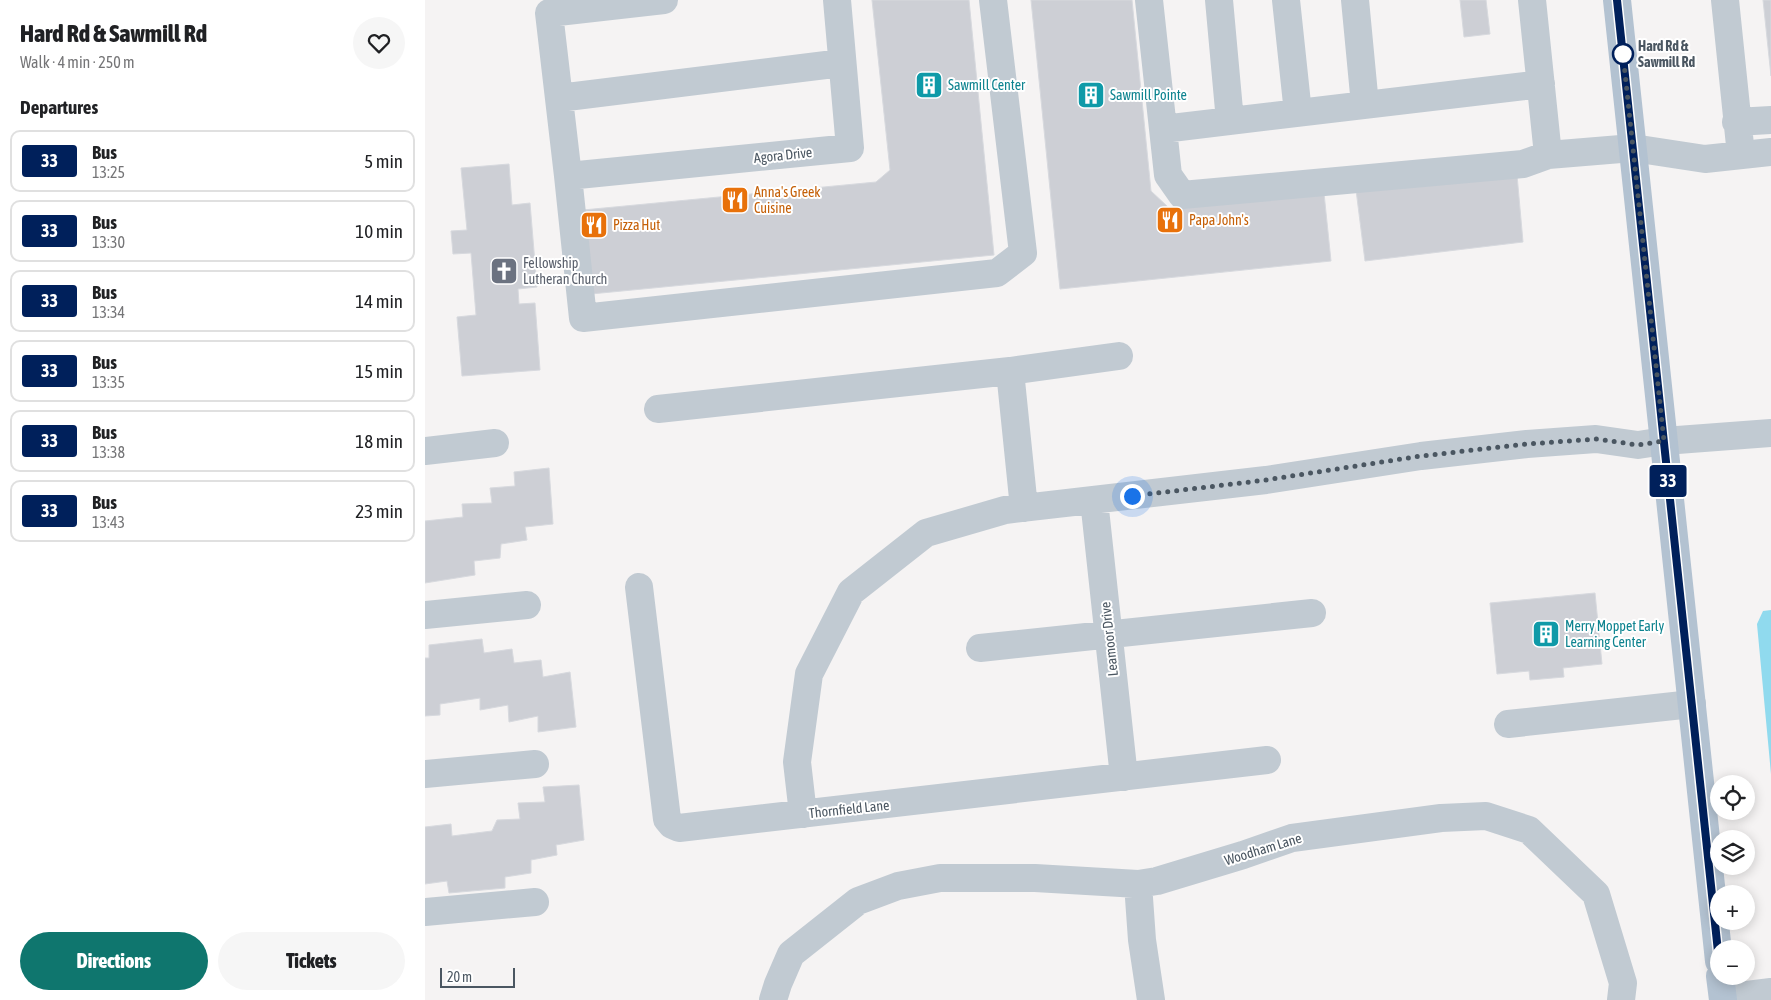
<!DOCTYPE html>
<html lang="en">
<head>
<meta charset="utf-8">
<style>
  body { margin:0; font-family:"Asap Condensed",sans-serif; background:#f6f6f6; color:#202124; height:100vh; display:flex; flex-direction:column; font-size:19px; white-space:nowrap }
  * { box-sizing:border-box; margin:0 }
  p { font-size:16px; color:#757577 }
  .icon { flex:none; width:28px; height:28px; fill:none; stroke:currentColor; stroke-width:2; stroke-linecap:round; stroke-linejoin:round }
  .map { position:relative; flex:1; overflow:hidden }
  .panel { display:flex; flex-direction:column; background:#fff; width:425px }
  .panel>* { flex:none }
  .badge { padding:0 10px; border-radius:4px; font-size:18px; line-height:32px }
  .controls { position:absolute; left:1285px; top:775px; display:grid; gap:10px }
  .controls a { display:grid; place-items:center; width:45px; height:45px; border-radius:50%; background:#fff; box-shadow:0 2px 12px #0003; font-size:25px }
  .scale { position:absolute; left:15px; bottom:12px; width:75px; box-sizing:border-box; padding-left:5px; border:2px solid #4a5661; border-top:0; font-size:14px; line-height:18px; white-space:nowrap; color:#4a5661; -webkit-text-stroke:4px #fff; paint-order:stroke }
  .you { position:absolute; width:25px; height:25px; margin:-12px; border:4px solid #fff; border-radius:50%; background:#1a73e8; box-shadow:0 0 0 8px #1a73e833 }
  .map>.badge { position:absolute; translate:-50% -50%; box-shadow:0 0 0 2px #fff }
  h2 { padding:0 20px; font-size:19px; line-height:45px }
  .round { display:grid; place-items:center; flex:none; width:52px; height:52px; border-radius:26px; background:#f6f6f6 }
  .headline { display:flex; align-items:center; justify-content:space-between; height:85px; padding:0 20px }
  h1 { font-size:24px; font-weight:800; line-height:38px }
  .button { display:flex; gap:10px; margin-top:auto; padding:10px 20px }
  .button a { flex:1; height:58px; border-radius:30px; background:#0f766e; color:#fff; font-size:20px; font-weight:800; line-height:58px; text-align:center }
  .button a+a { background:#f6f6f6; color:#202124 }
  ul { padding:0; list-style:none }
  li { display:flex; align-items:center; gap:15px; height:62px; margin:0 10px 8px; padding:0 10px; border:2px solid #e0e0e0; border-radius:10px }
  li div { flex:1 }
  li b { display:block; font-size:19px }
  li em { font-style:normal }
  li .badge { min-width:55px; font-weight:700; text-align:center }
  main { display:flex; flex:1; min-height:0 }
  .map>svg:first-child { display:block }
  .water { fill:#90daee }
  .building { fill:#cdcfd5; stroke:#d7d9de }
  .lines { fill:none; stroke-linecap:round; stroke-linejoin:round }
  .minor { stroke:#c1cad2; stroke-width:28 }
  .major { stroke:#b3c2d1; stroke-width:28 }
  .line-casing { stroke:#fff; stroke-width:11 }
  .line { stroke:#00205b; stroke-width:8 }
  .walk { stroke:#4a5661; stroke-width:5; stroke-dasharray:0 9 }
  .stop-dot { fill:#fff; stroke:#00205b; stroke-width:2.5 }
  .labels { text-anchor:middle; stroke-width:4; stroke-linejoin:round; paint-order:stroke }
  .stop-label { font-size:14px; font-weight:bold; fill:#4a5661; stroke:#fff; text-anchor:start }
  .culture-label { font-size:14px; fill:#0d838f; stroke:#fff; text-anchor:start }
  .street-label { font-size:14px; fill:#4a5661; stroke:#fff }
  .food-label { font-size:14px; fill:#c56008; stroke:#fff; text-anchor:start }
  .worship-label { font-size:14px; fill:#5b616d; stroke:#fff; text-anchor:start }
</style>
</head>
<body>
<main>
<section class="panel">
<div class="headline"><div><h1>Hard Rd &amp; Sawmill Rd</h1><p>Walk · 4 min · 250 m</p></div><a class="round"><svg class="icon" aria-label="heart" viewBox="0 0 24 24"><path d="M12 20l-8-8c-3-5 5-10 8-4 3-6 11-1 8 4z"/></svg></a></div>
<h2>Departures</h2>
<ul>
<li><span class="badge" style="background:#00205b;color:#fff">33</span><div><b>Bus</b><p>13:25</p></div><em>5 min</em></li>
<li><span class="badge" style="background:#00205b;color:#fff">33</span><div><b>Bus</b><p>13:30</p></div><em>10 min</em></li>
<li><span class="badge" style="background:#00205b;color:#fff">33</span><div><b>Bus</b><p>13:34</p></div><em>14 min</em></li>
<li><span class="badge" style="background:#00205b;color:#fff">33</span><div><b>Bus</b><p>13:35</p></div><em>15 min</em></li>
<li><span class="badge" style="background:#00205b;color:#fff">33</span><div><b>Bus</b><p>13:38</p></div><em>18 min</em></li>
<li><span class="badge" style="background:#00205b;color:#fff">33</span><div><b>Bus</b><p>13:43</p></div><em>23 min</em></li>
</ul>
<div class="button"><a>Directions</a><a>Tickets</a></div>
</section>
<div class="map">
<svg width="1346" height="1000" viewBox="0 0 1346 1000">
  <rect width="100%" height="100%" fill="#f5f3f3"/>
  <path class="water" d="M 1346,610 L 1346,774 L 1332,624 L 1338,611 Z"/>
  <path class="building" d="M 447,0 L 544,0 L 569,255 L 166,294 L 158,210 L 451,182 L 465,170 Z
    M 606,0 L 707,0 L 726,191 L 743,207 L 899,193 L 906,261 L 635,289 Z
    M 1035,0 L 1061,0 L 1065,34 L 1039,37 Z
    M 1338,0 L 1346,0 L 1346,76 Z
    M 84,164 L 87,205 L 105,203 L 112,287 L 93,289 L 94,304 L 110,303 L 115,370 L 37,376 L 32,317 L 51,315 L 46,253 L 28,254 L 26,231 L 42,230 L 36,168 Z
    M 1092,175 L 1098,242 L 940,261 L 931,190 Z
    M 124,468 L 128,524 L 100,527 L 102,540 L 76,544 L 75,558 L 49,561 L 50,575 L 0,583 L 0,521 L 38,517 L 37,504 L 67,503 L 65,488 L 90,486 L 89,472 Z
    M 1170,593 L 1177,664 L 1138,668 L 1139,677 L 1105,680 L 1104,671 L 1072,674 L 1065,603 Z
    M 57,639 L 59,653 L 87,649 L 89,663 L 116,660 L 118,677 L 145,672 L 151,727 L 113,732 L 113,716 L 84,722 L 83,705 L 55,710 L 55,698 L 15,704 L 15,715 L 0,716 L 0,658 L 4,658 L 4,645 Z
    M 154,785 L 159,840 L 131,845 L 132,855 L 106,860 L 106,873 L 80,877 L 80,888 L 24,893 L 22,881 L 0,884 L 0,827 L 26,824 L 27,836 L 67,831 L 72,820 L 95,819 L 93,803 L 120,802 L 118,787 Z"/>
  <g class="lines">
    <path class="minor" d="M 239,0 L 124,13 L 143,176 L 158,318 L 572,273 L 598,253 L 568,0
      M 724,0 L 743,175 L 757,195 L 1098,164 L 1123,155
      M 794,0 L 805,121
      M 861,0 L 873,113
      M 930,0 L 940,105
      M 1107,0 L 1123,155 L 1208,148 L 1280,159 L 1346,152
      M 1300,0 L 1316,155
      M 134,98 L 417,63
      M 1311,122 L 1346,120
      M 738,129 L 1116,84
      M 143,176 L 425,148 L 412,0
      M 585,371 L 694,356
      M 233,409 L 585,371 L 599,508
      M 0,451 L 70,443
      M 669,500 L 699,777
      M 214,587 L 242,819 L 247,825 L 254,828 L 842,760
      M 0,615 L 102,605
      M 555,648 L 887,613
      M 1083,724 L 1267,704
      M 0,774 L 110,764
      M 378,814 L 372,762 L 384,674 L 426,592 L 501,533 L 580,510 L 841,480 L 996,456 L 1102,444 L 1171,439 L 1213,445 L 1239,441 L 1346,433
      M 713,884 L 717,940 L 726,1000
      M 0,912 L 110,902
      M 1298,998 L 1346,992
      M 348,1000 L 353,984 L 366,954 L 433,901 L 473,886 L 515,878 L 610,878 L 713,884 L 732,881 L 818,855 L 867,838 L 1016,818 L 1061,816 L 1104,830 L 1171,894 L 1198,983 L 1196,1000"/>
    <path class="major" d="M 1192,0 L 1294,961
      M 1295,976 L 1298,1000"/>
  </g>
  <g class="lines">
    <g class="line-casing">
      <path id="line" d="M 1192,0 L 1294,961"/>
    </g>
    <use href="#line" class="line"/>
    <path class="walk" d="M 707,496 L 841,480 L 996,456 L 1102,444 L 1171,439 L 1213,445 L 1239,441 L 1198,54"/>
  </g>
  <defs>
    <g id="building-square" transform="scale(1.4375)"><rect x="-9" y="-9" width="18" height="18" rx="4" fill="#0f9aa8" stroke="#fff"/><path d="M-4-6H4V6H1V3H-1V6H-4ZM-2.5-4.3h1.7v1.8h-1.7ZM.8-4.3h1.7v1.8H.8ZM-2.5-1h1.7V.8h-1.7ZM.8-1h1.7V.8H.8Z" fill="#fff"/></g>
    <g id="restaurant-square" transform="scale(1.4375)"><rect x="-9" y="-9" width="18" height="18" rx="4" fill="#e8710a" stroke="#fff"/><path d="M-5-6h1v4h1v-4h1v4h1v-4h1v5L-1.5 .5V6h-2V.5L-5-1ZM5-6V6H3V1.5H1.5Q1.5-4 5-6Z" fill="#fff"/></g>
    <g id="church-square" transform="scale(1.4375)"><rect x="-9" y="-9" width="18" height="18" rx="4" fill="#6b7280" stroke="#fff"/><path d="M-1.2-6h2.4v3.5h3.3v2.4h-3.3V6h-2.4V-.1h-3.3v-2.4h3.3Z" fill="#fff"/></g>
  </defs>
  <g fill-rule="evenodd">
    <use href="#building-square" x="504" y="85"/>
    <use href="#building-square" x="666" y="95"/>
    <use href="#restaurant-square" x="310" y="200"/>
    <use href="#restaurant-square" x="745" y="220"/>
    <use href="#restaurant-square" x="169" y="225"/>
    <use href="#church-square" x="79" y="271"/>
    <use href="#building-square" x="1121" y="634"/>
  </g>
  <circle class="stop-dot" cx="1198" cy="54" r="10"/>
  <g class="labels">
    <g class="stop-label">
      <text x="1213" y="51">Hard Rd &amp;<tspan x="1213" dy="16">Sawmill Rd</tspan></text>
    </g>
    <g class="culture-label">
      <text x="523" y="90">Sawmill Center</text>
      <text x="685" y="100">Sawmill Pointe</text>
      <text x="1140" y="631">Merry Moppet Early<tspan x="1140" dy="16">Learning Center</tspan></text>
    </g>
    <g class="street-label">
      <text transform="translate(358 155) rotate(-6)" y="5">Agora Drive</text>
      <text transform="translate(684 639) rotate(-96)" y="5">Leamoor Drive</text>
      <text transform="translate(424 809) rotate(-6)" y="5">Thornfield Lane</text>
      <text transform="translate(838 849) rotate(-17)" y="5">Woodham Lane</text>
    </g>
    <g class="food-label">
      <text x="329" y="197">Anna's Greek<tspan x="329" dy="16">Cuisine</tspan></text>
      <text x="764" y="225">Papa John's</text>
      <text x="188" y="230">Pizza Hut</text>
    </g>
    <g class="worship-label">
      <text x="98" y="268">Fellowship<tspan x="98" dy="16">Lutheran Church</tspan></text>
    </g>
  </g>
</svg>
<div class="controls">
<a><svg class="icon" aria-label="locate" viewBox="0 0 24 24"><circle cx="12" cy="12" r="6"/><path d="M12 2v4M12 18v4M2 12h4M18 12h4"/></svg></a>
<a><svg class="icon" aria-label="layers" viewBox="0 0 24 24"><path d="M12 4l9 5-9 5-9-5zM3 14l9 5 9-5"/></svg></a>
<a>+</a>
<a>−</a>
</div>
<div class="scale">20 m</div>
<div class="you" style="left:707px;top:496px"></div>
<b class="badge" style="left:1243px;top:481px;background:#00205b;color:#fff">33</b>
</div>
</main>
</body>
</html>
